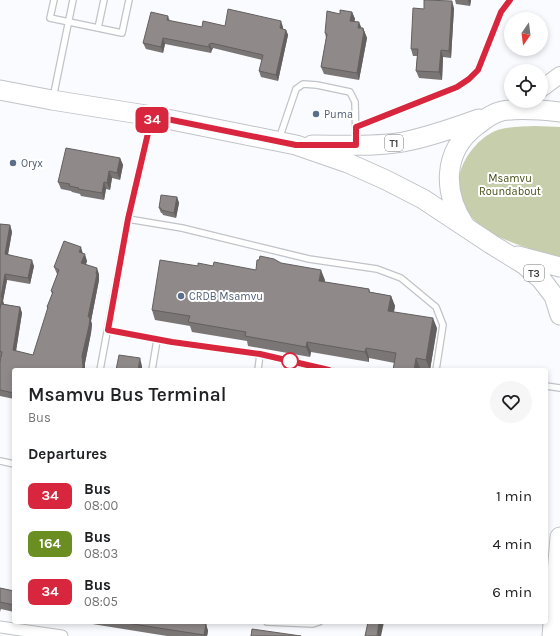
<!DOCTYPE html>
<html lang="en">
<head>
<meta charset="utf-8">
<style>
  body { margin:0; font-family:Karla,sans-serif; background:#f6f6f6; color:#202124; height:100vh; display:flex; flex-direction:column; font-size:15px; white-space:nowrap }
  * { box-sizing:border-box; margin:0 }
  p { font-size:13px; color:#757577 }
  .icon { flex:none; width:22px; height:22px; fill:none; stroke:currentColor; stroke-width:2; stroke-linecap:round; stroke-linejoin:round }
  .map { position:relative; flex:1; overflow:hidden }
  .panel { position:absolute; left:12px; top:368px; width:536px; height:256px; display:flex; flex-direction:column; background:#fff; border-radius:4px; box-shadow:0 2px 6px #0003 }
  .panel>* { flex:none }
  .badge { padding:0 8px; border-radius:6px; font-size:14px; line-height:26px }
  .needle { width:26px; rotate:194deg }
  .buttons { position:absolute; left:504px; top:12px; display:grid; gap:8px }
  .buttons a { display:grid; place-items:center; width:44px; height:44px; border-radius:50%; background:#fff; box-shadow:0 2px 6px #0003; font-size:20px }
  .map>.badge { position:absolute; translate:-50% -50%; box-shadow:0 0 0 2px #fff }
  h2 { padding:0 16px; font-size:15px; line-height:36px }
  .round { display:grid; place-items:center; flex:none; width:42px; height:42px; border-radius:21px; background:#f6f6f6 }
  .summary { display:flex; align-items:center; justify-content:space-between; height:68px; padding:0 16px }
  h1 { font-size:19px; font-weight:600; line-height:30px }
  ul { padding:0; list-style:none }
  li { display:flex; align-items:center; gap:12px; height:48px; padding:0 16px }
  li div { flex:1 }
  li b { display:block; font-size:15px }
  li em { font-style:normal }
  li .badge { min-width:44px; font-weight:700; text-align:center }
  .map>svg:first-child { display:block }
  .green { fill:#c6ceac }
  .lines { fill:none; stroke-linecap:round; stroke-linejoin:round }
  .service-casing { stroke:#c0c3c7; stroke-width:8 }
  .minor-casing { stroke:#c0c3c7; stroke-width:13 }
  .secondary-casing { stroke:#c0c3c7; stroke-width:18 }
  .trunk-casing { stroke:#c0c3c7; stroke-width:21 }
  .service { stroke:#fff; stroke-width:5.5 }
  .minor { stroke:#fff; stroke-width:11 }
  .secondary { stroke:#fff; stroke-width:16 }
  .trunk { stroke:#fff; stroke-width:19 }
  .wall { fill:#7b7676 }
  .shaded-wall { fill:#646060 }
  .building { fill:#8f8989; stroke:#646060 }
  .line-casing { stroke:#fff; stroke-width:9 }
  .line { stroke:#d7263d; stroke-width:6 }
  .service-dot { fill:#5c6f8a; stroke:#fff; stroke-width:1.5 }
  .stop-dot { fill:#fff; stroke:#d7263d; stroke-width:2 }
  .labels { text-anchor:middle; stroke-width:4; stroke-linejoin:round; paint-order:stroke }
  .shield { fill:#fff; stroke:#757676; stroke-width:1 }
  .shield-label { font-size:10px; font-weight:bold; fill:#3a3b3c }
  .service-label { font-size:11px; fill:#4e5e75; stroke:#fff; text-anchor:start }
  .park-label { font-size:11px; fill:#454e16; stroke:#fff }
</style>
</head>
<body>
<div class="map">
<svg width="560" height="636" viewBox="0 0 560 636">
  <rect width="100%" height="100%" fill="#f9fbff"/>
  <path class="green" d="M 535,126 L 560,127 L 560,257 C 536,251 493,239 476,222 C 468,214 461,202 459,190 C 455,167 475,140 495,131 C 507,126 522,127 535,126 Z"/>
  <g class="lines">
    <g class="service-casing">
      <path id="service" d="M 54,0 L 50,18 L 122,33 L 129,0
        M 98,28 L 104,0
        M 53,98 L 73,0
        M 356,127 L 457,87 L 469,79 L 478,70 L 501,12 L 510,0
        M 279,139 L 296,89 L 303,84 L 317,85 L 350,92 L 355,102 L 356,143
        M 128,219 L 182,228 L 309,259 L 377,269 L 401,278 L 436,307 L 443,325 L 436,370
        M 108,330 L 172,342 L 260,354 L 329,370
        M 100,370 L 128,219 L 152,118
        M 152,370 L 157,340
        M 258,370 L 260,354
        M 546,386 L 560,388
        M 0,461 L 14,464
        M 267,622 L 313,624 L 319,622"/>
    </g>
    <g class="minor-casing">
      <path id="minor" d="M 0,627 L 62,636"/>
    </g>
    <g class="secondary-casing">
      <path id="secondary" d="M 541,89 L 560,75"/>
    </g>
    <g class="trunk-casing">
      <path id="trunk" d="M 0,90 L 52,100 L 152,116 L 296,145 L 348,163 L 386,180 L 423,199 L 491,244 L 525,265 L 541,279 L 554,296 L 560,315
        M 312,145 C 342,145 373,147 403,142 C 429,137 454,128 479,119
        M 465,226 C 443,193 442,152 476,126 C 484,120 492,113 502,111 C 520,108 542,110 560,112
        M 518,256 L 560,267
        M 552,636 L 560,537"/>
    </g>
    <use href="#service" class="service"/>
    <use href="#minor" class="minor"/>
    <use href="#secondary" class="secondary"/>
    <use href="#trunk" class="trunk"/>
  </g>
  <path class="wall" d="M 455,0 L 471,0 L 470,6 L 456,4 Z
    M 454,8 L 451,58 L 443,57 L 442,80 L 419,78 L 416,71 L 417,56 L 413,56 L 411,49 L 424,9 Z
    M 352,12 L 355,19 L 354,21 L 361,28 L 363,28 L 367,38 L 359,80 L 324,74 L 321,67 L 326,38 L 325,33 L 340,14 Z
    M 168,16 L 170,21 L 202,27 L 225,26 L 283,27 L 283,29 L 286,30 L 288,35 L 278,81 L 261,77 L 259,71 L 262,60 L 213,48 L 213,50 L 212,49 L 211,53 L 165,44 L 163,53 L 146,49 L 143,43 Z
    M 120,158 L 123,165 L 120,180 L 112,178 L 110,190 L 106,189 L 104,200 L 81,196 L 80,194 L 72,192 L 71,191 L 61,189 L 58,182 Z
    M 177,197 L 179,203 L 176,218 L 163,215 L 162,213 L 161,213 L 159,208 Z
    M 0,224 L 10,225 L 12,232 L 8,254 L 34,266 L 30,284 L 7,280 L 3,301 L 4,304 L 20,307 L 22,313 L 16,351 L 33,355 L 48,309 L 47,307 L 52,294 L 51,291 L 57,275 L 57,274 L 54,267 L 83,254 L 87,261 L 86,264 L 99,274 L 99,280 L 91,321 L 92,324 L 91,333 L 85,363 L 14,370 L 14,399 L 0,396 L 0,362 L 1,358 L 0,358 Z
    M 281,263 L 325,280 L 324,282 L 369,289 L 370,292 L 391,296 L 395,306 L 394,312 L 437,328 L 430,370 L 369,358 L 369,362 L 311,352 L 310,357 L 248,346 L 247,341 L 192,332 L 190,326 L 155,320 L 152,310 L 198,266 L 213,266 L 256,270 Z
    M 0,588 L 14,591 L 14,612 L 1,609 L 0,612 Z
    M 85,622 L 190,622 L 206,624 L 208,631 L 207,636 L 167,636 L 86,623 Z"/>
  <path class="shaded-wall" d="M 468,0 L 471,0 L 470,6 Z
    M 452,1 L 454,8 L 451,58 L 449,51 Z
    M 352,12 L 355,19 L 353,28 L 350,21 Z
    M 281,21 L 283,27 L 282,34 L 280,28 Z
    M 359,22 L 362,29 L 358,28 Z
    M 363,28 L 367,38 L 359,80 L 357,73 Z
    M 286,30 L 288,35 L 278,81 L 276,75 Z
    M 163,38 L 165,44 L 163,53 L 161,47 Z
    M 209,44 L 212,49 L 211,53 L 209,47 Z
    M 441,50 L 443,57 L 442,80 L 439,72 Z
    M 120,158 L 123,165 L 120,180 L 117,173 Z
    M 109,171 L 112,178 L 110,190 L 107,183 Z
    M 104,182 L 106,189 L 104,200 L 102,193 Z
    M 177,197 L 179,203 L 176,218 L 174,213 Z
    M 10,225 L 12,232 L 7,260 L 5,254 Z
    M 81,247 L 83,254 L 79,252 Z
    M 85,254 L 87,261 L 84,270 L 81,263 Z
    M 32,260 L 34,266 L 30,284 L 28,278 Z
    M 97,268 L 99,274 L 99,280 L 91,321 L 92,324 L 91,333 L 85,363 L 85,370 L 82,370 L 82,356 L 88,317 Z
    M 321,270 L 325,280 L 323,291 L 319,281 Z
    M 5,274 L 7,280 L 3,301 L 4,304 L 3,315 L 1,297 Z
    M 391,296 L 395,306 L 392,321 L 388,311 Z
    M 20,307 L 22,313 L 15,357 L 13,350 Z
    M 433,318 L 437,328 L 430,370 L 426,360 Z
    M 307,342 L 311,352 L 310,357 L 306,347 Z
    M 366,348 L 369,358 L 369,362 L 365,352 Z
    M 140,358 L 142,366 L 142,370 L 138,370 Z
    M 416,358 L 420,368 L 420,370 L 414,370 Z
    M 379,622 L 384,622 L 381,636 L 377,636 Z
    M 206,624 L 208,631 L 207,636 L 204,636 L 204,635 Z"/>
  <path class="building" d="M 424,0 L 452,1 L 449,51 L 441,50 L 439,72 L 416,71 L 418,49 L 411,49 L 413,8 L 424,9 Z
    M 228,9 L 281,21 L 280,28 L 286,30 L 276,75 L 259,71 L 263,55 L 211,43 L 211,44 L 209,44 L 209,47 L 163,38 L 161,47 L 143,43 L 151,12 L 168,16 L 167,20 L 202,27 L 203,21 L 225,26 Z
    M 340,10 L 352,12 L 350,21 L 359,22 L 358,28 L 363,28 L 363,31 L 364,31 L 357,73 L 321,67 L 327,34 L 325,33 L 327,11 L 340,14 Z
    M 66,148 L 120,158 L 117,173 L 109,171 L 107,183 L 104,182 L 102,193 L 78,189 L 79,188 L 69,186 L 70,184 L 58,182 Z
    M 161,195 L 177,197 L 174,213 L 161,210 L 161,208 L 159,208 Z
    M 0,224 L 10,225 L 5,254 L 32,260 L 28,278 L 5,274 L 1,297 L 2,298 L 0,308 Z
    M 64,241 L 81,247 L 79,252 L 85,254 L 81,263 L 97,268 L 96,274 L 97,274 L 88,317 L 90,317 L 89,326 L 82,356 L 83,366 L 82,370 L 14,370 L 14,393 L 0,390 L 0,362 L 2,352 L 0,351 L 0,309 L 1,304 L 20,307 L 13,350 L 33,355 L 48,307 L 47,307 L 53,292 L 51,291 L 59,270 L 54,267 Z
    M 260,256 L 274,259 L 281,263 L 321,270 L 319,281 L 369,289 L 369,292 L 391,296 L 388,311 L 433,318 L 426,360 L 416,358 L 414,370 L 393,370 L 396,353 L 366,348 L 365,352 L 307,342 L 306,347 L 245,336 L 246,332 L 188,322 L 190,316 L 152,310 L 160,260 L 198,266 L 198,263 L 213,266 L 214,262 L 256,270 L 257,260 L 259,260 Z
    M 119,355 L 140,358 L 138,370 L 116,370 Z
    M 0,588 L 14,591 L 14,605 L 0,602 Z
    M 120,622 L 190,622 L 206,624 L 204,635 Z
    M 368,622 L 379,622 L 377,636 L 365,636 Z
    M 252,629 L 301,636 L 251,636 Z"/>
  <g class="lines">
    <g class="line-casing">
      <path id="line" d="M 329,370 L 260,354 L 172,342 L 108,330 L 128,219 L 152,116 L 296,145 L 356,145 L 356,127 L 457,87 L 469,79 L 478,70 L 501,12 L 510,0"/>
    </g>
    <use href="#line" class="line"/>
  </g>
  <g class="service-dot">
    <circle cx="316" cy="114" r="4"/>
    <circle cx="13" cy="163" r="4"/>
    <circle cx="181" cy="296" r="4"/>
  </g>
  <circle class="stop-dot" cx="290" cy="361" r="8"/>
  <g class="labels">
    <g class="shield">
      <rect x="385" y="135" width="18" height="16" rx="3"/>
      <rect x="524" y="265" width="20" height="16" rx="3"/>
    </g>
    <g class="shield-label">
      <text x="394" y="147">T1</text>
      <text x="534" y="277">T3</text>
    </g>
    <g class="service-label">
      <text x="324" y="118">Puma</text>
      <text x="21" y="167">Oryx</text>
      <text x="189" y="300">CRDB Msamvu</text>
    </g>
    <g class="park-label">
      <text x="510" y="182">Msamvu<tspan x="510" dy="13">Roundabout</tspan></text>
    </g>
  </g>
</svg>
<div class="buttons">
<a><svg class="needle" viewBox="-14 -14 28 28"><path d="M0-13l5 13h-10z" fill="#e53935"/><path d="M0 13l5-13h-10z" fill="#757577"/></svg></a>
<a><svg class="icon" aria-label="locate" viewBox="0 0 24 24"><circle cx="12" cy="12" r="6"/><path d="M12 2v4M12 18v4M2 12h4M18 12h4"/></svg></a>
</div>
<b class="badge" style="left:152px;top:120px;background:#d7263d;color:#fff">34</b>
<section class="panel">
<div class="summary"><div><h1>Msamvu Bus Terminal</h1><p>Bus</p></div><a class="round"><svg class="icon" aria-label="heart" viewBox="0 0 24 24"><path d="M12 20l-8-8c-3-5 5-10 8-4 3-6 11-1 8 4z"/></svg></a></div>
<h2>Departures</h2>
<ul>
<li><span class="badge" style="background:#d7263d;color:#fff">34</span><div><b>Bus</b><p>08:00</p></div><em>1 min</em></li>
<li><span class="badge" style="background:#6b8e23;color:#fff">164</span><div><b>Bus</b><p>08:03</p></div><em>4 min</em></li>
<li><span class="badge" style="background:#d7263d;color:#fff">34</span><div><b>Bus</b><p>08:05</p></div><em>6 min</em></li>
</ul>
</section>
</div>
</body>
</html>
